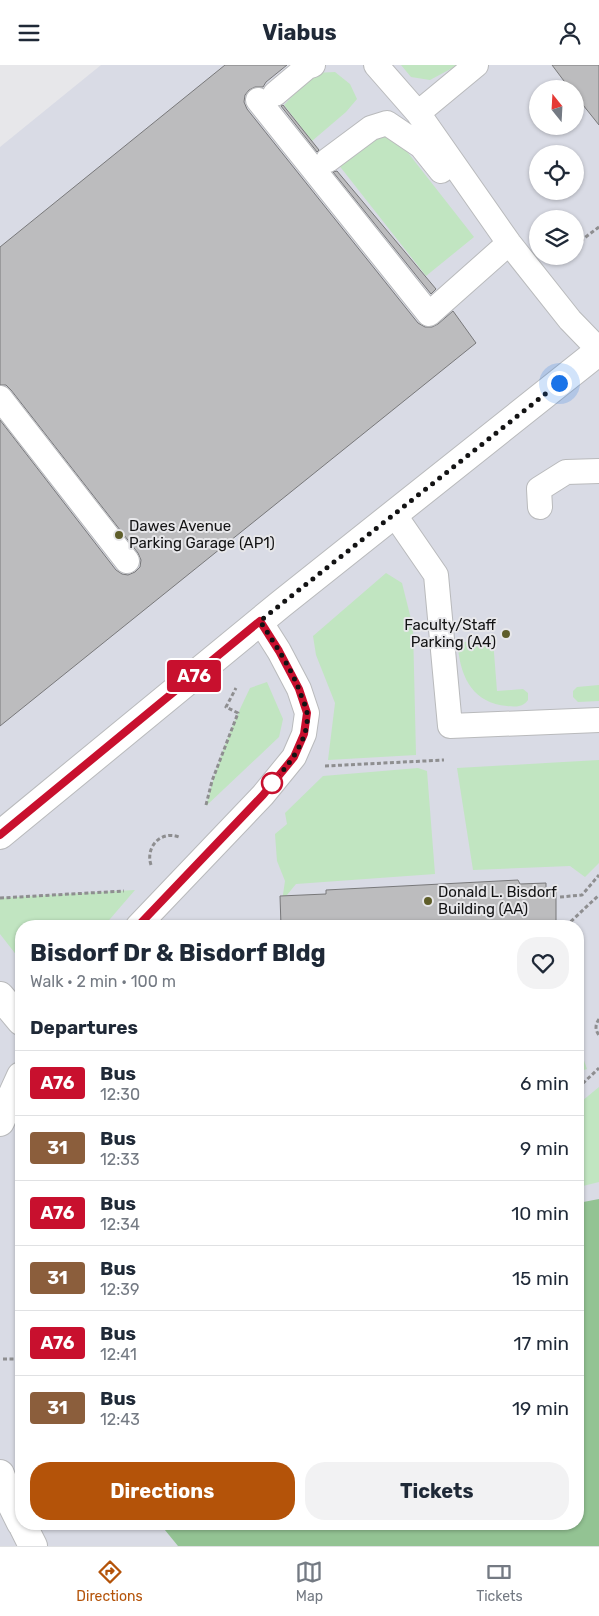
<!DOCTYPE html>
<html lang="en">
<head>
<meta charset="utf-8">
<style>
  body { margin:0; font-family:Rubik,sans-serif; background:#f2f2f3; color:#1f2937; height:100vh; display:flex; flex-direction:column; font-size:19px; white-space:nowrap }
  * { box-sizing:border-box; margin:0 }
  p { font-size:16px; color:#747a83 }
  .icon { flex:none; width:28px; height:28px; fill:none; stroke:currentColor; stroke-width:2; stroke-linecap:round; stroke-linejoin:round }
  .map { position:relative; flex:1; overflow:hidden }
  .details { position:absolute; left:15px; top:855px; width:569px; height:610px; display:flex; flex-direction:column; background:#fff; border-radius:20px; box-shadow:0 1px 4px #0004 }
  .details>* { flex:none }
  .badge { padding:0 10px; border-radius:4px; font-size:18px; line-height:32px }
  .needle { width:32px; rotate:342deg }
  .tools { position:absolute; left:529px; top:15px; display:grid; gap:10px }
  .tools a { display:grid; place-items:center; width:55px; height:55px; border-radius:50%; background:#fff; box-shadow:0 1px 4px #0004; font-size:25px }
  .you { position:absolute; width:25px; height:25px; margin:-12px; border:4px solid #fff; border-radius:50%; background:#1a73e8; box-shadow:0 0 0 8px #1a73e833 }
  .map>.badge { position:absolute; translate:-50% -50%; box-shadow:0 0 0 2px #fff }
  h2 { padding:0 15px; font-size:19px; line-height:45px }
  .round { display:grid; place-items:center; flex:none; width:52px; height:52px; border-radius:20px; background:#f2f2f3 }
  .headline { display:flex; align-items:center; justify-content:space-between; height:85px; padding:0 15px }
  h1 { font-size:24px; font-weight:700; line-height:38px }
  .action { display:flex; gap:10px; margin-top:auto; padding:10px 15px }
  .action a { flex:1; height:58px; border-radius:20px; background:#b45309; color:#fff; font-size:20px; font-weight:700; line-height:58px; text-align:center }
  .action a+a { background:#f2f2f3; color:#1f2937 }
  ul { padding:0; list-style:none }
  li { display:flex; align-items:center; gap:15px; height:65px; padding:0 15px; border-top:1px solid #e0e1e3 }
  li div { flex:1 }
  li b { display:block; font-size:19px }
  li em { font-style:normal }
  li .badge { min-width:55px; font-weight:700; text-align:center }
  header { display:flex; justify-content:space-between; align-items:center; height:65px; padding:0 15px; background:#fff; font-size:22px; font-weight:700 }
  .tab-bar { display:flex; justify-content:space-around; align-items:center; height:70px; border-top:1px solid #e0e1e3; background:#fff; font-size:14px; color:#747a83 }
  .tab-bar a { display:grid; justify-items:center; gap:2px }
  .tab-bar .current { color:#b45309 }
  .map>svg:first-child { display:block }
  .built { fill:#d9dbe5; fill-rule:evenodd }
  .green { fill:#c1e5c1 }
  .forest { fill:#93c393 }
  .building { fill:#bcbcbe; stroke:#78787a }
  .lines { fill:none; stroke-linecap:round; stroke-linejoin:round }
  .lane-casing { stroke:#b9babc; stroke-width:26 }
  .street-casing { stroke:#b9babc; stroke-width:30 }
  .secondary-casing { stroke:#b9babc; stroke-width:30 }
  .path { stroke:#8e8e90; stroke-width:3; stroke-dasharray:4 2.5; stroke-linecap:butt }
  .lane { stroke:#fff; stroke-width:24 }
  .street { stroke:#fff; stroke-width:28 }
  .secondary { stroke:#fff; stroke-width:28 }
  .line-casing { stroke:#fff; stroke-width:11 }
  .line { stroke:#c8102e; stroke-width:8 }
  .walk { stroke:#131314; stroke-width:5; stroke-dasharray:0 9 }
  .poi-dot { fill:#5f5e2a; stroke:#e7e7ea; stroke-width:2 }
  .stop-dot { fill:#fff; stroke:#c8102e; stroke-width:2.5 }
  .labels { text-anchor:middle; stroke-width:4; stroke-linejoin:round; paint-order:stroke }
  .poi-label { font-size:15px; fill:#131314; stroke:#e7e7ea; text-anchor:start }
</style>
</head>
<body>
<header><svg class="icon" aria-label="menu" viewBox="0 0 24 24"><path d="M4 6h16M4 12h16M4 18h16"/></svg>Viabus<svg class="icon" aria-label="person" viewBox="0 0 24 24"><circle cx="12" cy="8" r="4"/><path d="M4 21q1-7 8-7t8 7"/></svg></header>
<div class="map">
<svg width="599" height="1481" viewBox="0 0 599 1481">
  <rect width="100%" height="100%" fill="#e7e7ea"/>
  <path class="built" d="M 101,0 L 599,0 L 599,1481 L 0,1481 L 0,82 ZM 538,24 L 575,24 L 575,61 L 538,61 ZM 538,89 L 575,89 L 575,126 L 538,126 ZM 538,154 L 575,154 L 575,191 L 538,191 ZM 21,861 L 578,861 L 578,1459 L 21,1459 Z"/>
  <path class="green" d="M 401,0 L 458,0 L 430,15 L 411,12 Z
    M 335,7 L 350,19 L 357,34 L 346,47 L 312,76 L 284,40 L 314,8 Z
    M 381,71 L 392,72 L 398,75 L 474,172 L 426,211 L 338,99 L 369,72 Z
    M 386,508 L 402,518 L 413,562 L 416,690 L 328,695 L 335,638 L 316,590 L 313,571 Z
    M 493,575 L 497,626 L 523,624 L 528,628 L 528,635 C 523,642 516,642 507,641 C 474,638 461,614 458,583 L 464,577 Z
    M 267,617 L 283,654 L 279,672 L 206,741 C 216,701 231,661 250,623 Z
    M 599,620 L 599,636 L 578,637 L 573,632 L 573,626 L 577,622 Z
    M 599,695 L 599,798 L 585,812 L 570,801 L 473,805 L 457,703 Z
    M 418,703 L 427,706 L 435,809 L 296,819 L 282,836 L 285,816 L 277,796 L 275,769 L 287,759 L 285,748 L 323,711 Z
    M 135,825 L 104,861 L 21,861 L 21,896 L 0,869 L 0,833 Z
    M 578,978 L 587,1004 L 578,1007 Z
    M 599,1022 L 599,1117 L 579,1122 L 582,1036 Z
    M 21,1174 L 21,1267 L 20,1267 L 15,1229 Z"/>
  <path class="forest" d="M 599,1134 L 599,1481 L 178,1481 L 160,1459 L 578,1459 L 578,1138 Z"/>
  <path class="building" d="M 225,0 L 287,0 L 266,17 L 263,22 L 255,22 L 249,25 L 245,30 L 244,37 L 247,44 L 418,258 L 425,262 L 432,262 L 438,259 L 453,246 L 476,278 L 0,661 L 0,355 L 116,505 L 122,509 L 128,510 L 135,507 L 140,502 L 141,495 L 138,488 L 11,325 L 6,320 L 0,320 L 0,182 Z
    M 552,0 L 599,0 L 599,60 L 575,30 L 575,24 L 570,24 Z
    M 283,40 L 319,85 L 317,87 L 281,41 Z
    M 337,106 L 436,224 L 431,229 L 333,107 Z
    M 518,815 L 520,819 L 546,818 L 546,827 L 556,826 L 556,861 L 281,861 L 280,831 L 326,829 L 326,825 Z"/>
  <g class="lines">
    <g class="lane-casing">
      <path id="lane" d="M 376,0 L 418,48 L 509,178 L 570,255 L 599,285
        M 275,29 L 307,2 L 313,0
        M 258,35 L 429,249 L 509,178
        M 418,48 L 476,0
        M 328,95 L 371,63 L 387,58 L 421,81 L 441,106
        M 0,333 L 127,496
        M 540,442 L 539,424 L 566,407 L 599,406
        M 394,449 L 436,510 L 450,661 L 599,655
        M 138,861 L 263,730 L 294,692 L 304,669 L 307,648 L 299,624 L 279,586 L 260,556"/>
    </g>
    <g class="street-casing">
      <path id="street" d="M 0,931 L 21,956
        M 0,1057 L 21,1011
        M 0,1409 L 11,1438 L 21,1458
        M 22,1459 L 33,1481"/>
    </g>
    <g class="secondary-casing">
      <path id="secondary" d="M 0,770 L 281,539 L 599,286"/>
    </g>
    <path class="path" d="M 575,180 L 599,162
      M 325,701 L 444,695
      M 206,740 L 212,716 L 238,648 L 226,642 L 236,623
      M 151,800 C 145,782 161,765 179,772
      M 560,832 L 582,830 L 599,810
      M 0,833 L 124,826
      M 566,861 L 599,830
      M 599,954 C 595,960 595,965 599,970
      M 578,1023 L 599,1003
      M 3,1294 L 21,1294
      M 68,1462 L 69,1459"/>
    <use href="#lane" class="lane"/>
    <use href="#street" class="street"/>
    <use href="#secondary" class="secondary"/>
  </g>
  <g class="lines">
    <g class="line-casing">
      <path id="line" d="M 0,770 L 260,556 L 279,586 L 299,624 L 307,648 L 304,669 L 294,692 L 263,730 L 138,861"/>
    </g>
    <use href="#line" class="line"/>
    <path class="walk" d="M 272,718 C 288,701 310,674 307,648 C 307,643 304,638 302,633 C 293,605 276,581 260,556 L 559,318"/>
  </g>
  <g class="poi-dot">
    <circle cx="119" cy="470" r="5"/>
    <circle cx="506" cy="569" r="5"/>
    <circle cx="428" cy="836" r="5"/>
  </g>
  <circle class="stop-dot" cx="272" cy="718" r="10"/>
  <g class="labels">
    <g class="poi-label">
      <text x="129" y="466">Dawes Avenue<tspan x="129" dy="17">Parking Garage (AP1)</tspan></text>
      <text x="496" y="565" text-anchor="end">Faculty/Staff<tspan x="496" dy="17">Parking (A4)</tspan></text>
      <text x="438" y="832">Donald L. Bisdorf<tspan x="438" dy="17">Building (AA)</tspan></text>
    </g>
  </g>
</svg>
<div class="tools">
<a><svg class="needle" viewBox="-14 -14 28 28"><path d="M0-13l5 13h-10z" fill="#e53935"/><path d="M0 13l5-13h-10z" fill="#747a83"/></svg></a>
<a><svg class="icon" aria-label="locate" viewBox="0 0 24 24"><circle cx="12" cy="12" r="6"/><path d="M12 2v4M12 18v4M2 12h4M18 12h4"/></svg></a>
<a><svg class="icon" aria-label="layers" viewBox="0 0 24 24"><path d="M12 4l9 5-9 5-9-5zM3 14l9 5 9-5"/></svg></a>
</div>
<div class="you" style="left:559px;top:318px"></div>
<b class="badge" style="left:194px;top:611px;background:#c8102e;color:#fff">A76</b>
<section class="details">
<div class="headline"><div><h1>Bisdorf Dr &amp; Bisdorf Bldg</h1><p>Walk · 2 min · 100 m</p></div><a class="round"><svg class="icon" aria-label="heart" viewBox="0 0 24 24"><path d="M12 20l-8-8c-3-5 5-10 8-4 3-6 11-1 8 4z"/></svg></a></div>
<h2>Departures</h2>
<ul>
<li><span class="badge" style="background:#c8102e;color:#fff">A76</span><div><b>Bus</b><p>12:30</p></div><em>6 min</em></li>
<li><span class="badge" style="background:#8b5e3c;color:#fff">31</span><div><b>Bus</b><p>12:33</p></div><em>9 min</em></li>
<li><span class="badge" style="background:#c8102e;color:#fff">A76</span><div><b>Bus</b><p>12:34</p></div><em>10 min</em></li>
<li><span class="badge" style="background:#8b5e3c;color:#fff">31</span><div><b>Bus</b><p>12:39</p></div><em>15 min</em></li>
<li><span class="badge" style="background:#c8102e;color:#fff">A76</span><div><b>Bus</b><p>12:41</p></div><em>17 min</em></li>
<li><span class="badge" style="background:#8b5e3c;color:#fff">31</span><div><b>Bus</b><p>12:43</p></div><em>19 min</em></li>
</ul>
<div class="action"><a>Directions</a><a>Tickets</a></div>
</section>
</div>
<nav class="tab-bar">
<a class="current"><svg class="icon" aria-label="directions" viewBox="0 0 24 24"><path d="M12 3l9 9-9 9-9-9zM9 14v-3h6M13 9l2 2-2 2"/></svg>Directions</a>
<a><svg class="icon" aria-label="map" viewBox="0 0 24 24"><path d="M3 6l6-2 6 2 6-2v14l-6 2-6-2-6 2zM9 4v14M15 6v14"/></svg>Map</a>
<a><svg class="icon" aria-label="tickets" viewBox="0 0 24 24"><path d="M3 7h18v10H3zM15 7v10"/></svg>Tickets</a>
</nav>
</body>
</html>
